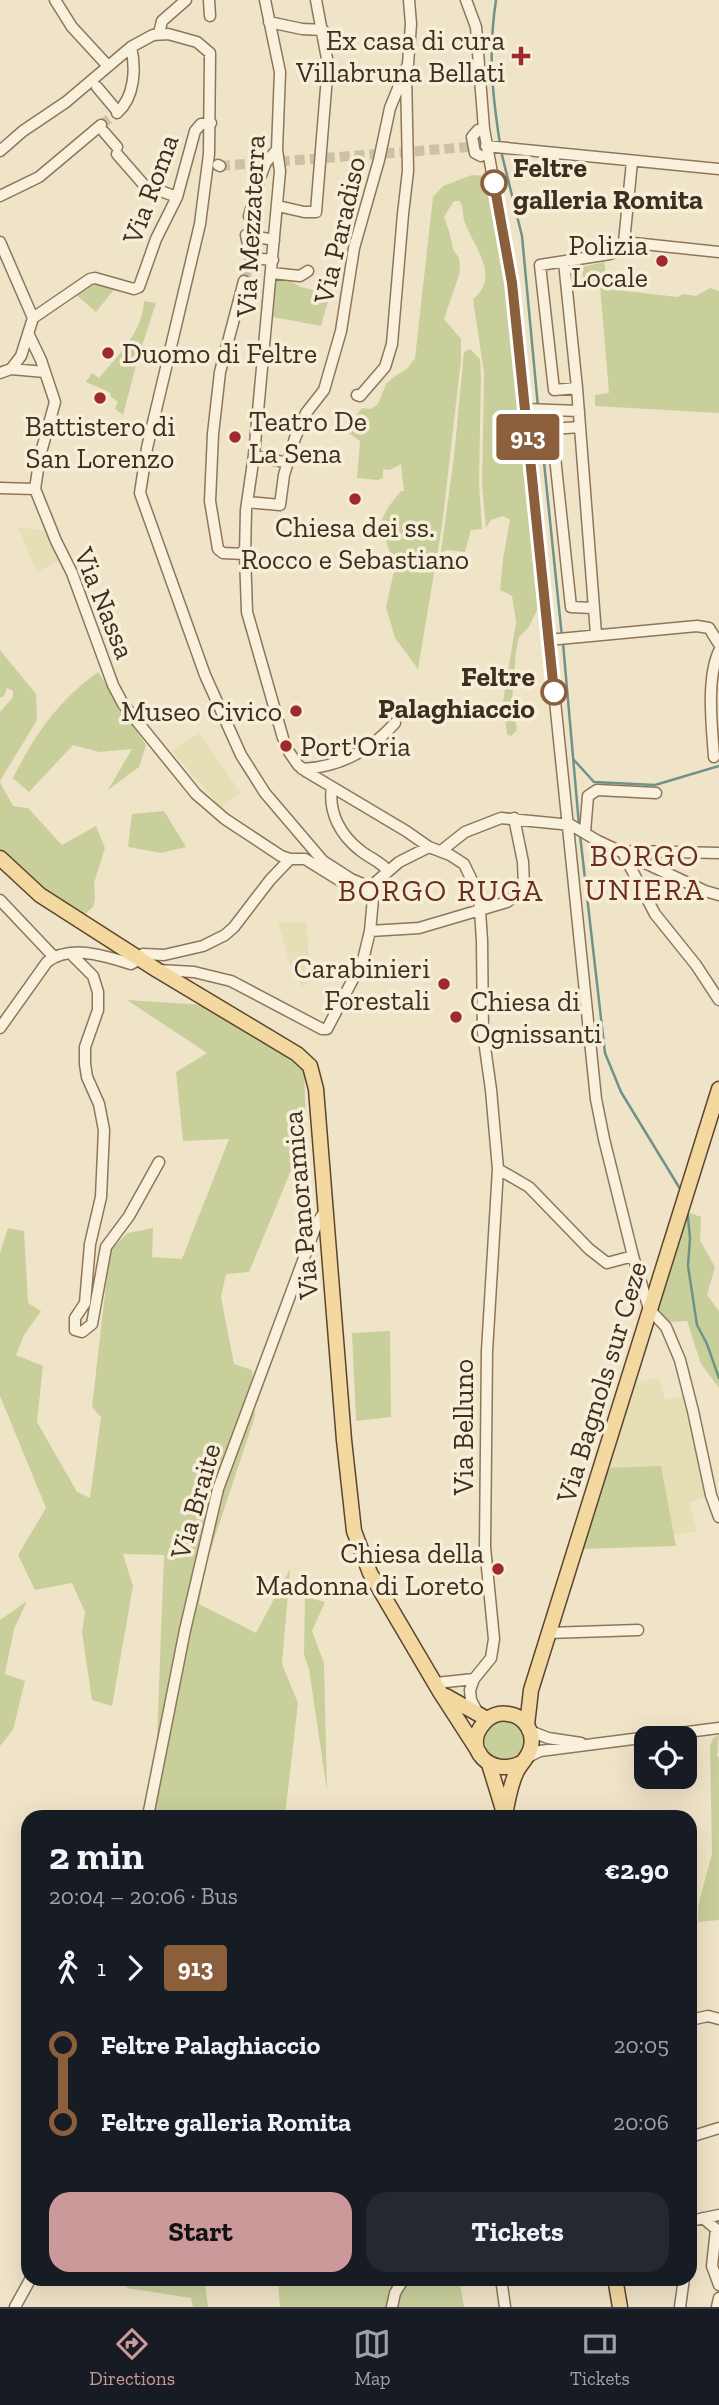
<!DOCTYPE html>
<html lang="en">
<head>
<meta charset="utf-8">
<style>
  body { margin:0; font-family:"Zilla Slab",serif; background:#242831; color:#f1f3f6; height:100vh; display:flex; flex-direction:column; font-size:26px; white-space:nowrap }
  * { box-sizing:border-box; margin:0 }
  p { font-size:23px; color:#9ea1a6 }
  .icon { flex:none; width:38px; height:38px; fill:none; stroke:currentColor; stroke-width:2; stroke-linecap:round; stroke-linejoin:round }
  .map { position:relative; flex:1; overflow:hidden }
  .panel { position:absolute; left:21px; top:1810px; width:676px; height:476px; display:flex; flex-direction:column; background:#171b24; border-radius:21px; box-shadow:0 7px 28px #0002 }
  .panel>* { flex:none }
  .badge { padding:0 14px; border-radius:5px; font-size:24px; line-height:46px }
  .controls { position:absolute; left:634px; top:1726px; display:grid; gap:14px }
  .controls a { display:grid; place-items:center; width:63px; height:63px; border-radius:14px; background:#171b24; box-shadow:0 7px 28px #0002; font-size:35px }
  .map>.badge { position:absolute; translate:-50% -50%; box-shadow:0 0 0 4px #fff }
  .legs { display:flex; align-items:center; gap:10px; height:77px; padding:0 28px; font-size:23px }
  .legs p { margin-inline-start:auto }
  .head { display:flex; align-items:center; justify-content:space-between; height:119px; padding:0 28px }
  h1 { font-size:38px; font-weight:700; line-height:52px }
  .button { display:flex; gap:14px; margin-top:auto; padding:14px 28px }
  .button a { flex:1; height:80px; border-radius:21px; background:#cc999b; color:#111; font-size:28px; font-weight:700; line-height:80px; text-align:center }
  .button a+a { background:#242831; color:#f1f3f6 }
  ul { padding:0 28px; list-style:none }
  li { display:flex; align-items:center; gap:24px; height:77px; font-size:26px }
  li i { display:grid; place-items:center; width:10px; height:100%; margin:0 9px; background:currentColor }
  li i::after { content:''; width:18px; height:18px; margin:-9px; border:5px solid; border-radius:50%; background:#171b24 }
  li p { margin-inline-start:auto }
  li:first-child i { background:linear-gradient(#0000 50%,currentColor 0) }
  li:last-child i { background:linear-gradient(currentColor 50%,#0000 0) }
  .dock { display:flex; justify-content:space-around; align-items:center; height:98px; border-top:2px solid #363941; background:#171b24; font-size:19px; color:#9ea1a6 }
  .dock a { display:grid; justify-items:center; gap:4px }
  .dock .active { color:#cc999b }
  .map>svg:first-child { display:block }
  .farmland { fill:#e6deb5 }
  .green { fill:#c9cf9b }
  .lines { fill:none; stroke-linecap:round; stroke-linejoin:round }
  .stream { stroke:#6f938a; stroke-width:2.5 }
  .minor-tunnel { stroke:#ccc0a6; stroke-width:10; stroke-dasharray:10 5; stroke-linecap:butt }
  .minor-casing { stroke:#8d765c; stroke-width:13 }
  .major-casing { stroke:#5b4430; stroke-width:17 }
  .minor { stroke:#faf1dc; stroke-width:10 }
  .major { stroke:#f3d9a0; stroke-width:14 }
  .line-1-casing { stroke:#fff; stroke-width:16 }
  .line-1 { stroke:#8b5e3c; stroke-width:10 }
  .poi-dot { fill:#9e2a2b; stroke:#f7eed8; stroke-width:2.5 }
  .stop-1-dot { fill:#fff; stroke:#8b5e3c; stroke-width:3.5 }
  .labels { text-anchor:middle; stroke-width:7; stroke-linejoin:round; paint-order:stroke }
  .poi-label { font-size:28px; fill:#3d2e20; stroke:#f7eed8; text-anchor:end }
  .stop-label { font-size:28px; font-weight:bold; fill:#3d2e20; stroke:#f7eed8; text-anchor:start }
  .street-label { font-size:28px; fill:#3d2e20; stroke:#f7eed8 }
  .neighbourhood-label { font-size:30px; letter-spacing:2px; fill:#6b2e1e; stroke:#f7eed8 }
</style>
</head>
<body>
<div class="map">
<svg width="719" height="2307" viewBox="0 0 719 2307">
  <rect width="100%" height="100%" fill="#f0e4c8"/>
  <path class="farmland" d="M 18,527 L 45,531 L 58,561 L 37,572 Z
    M 199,733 L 240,792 L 221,808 L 172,751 Z
    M 278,922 L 307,922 L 308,953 L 318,971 L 317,976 L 302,987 L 290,965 Z
    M 659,1377 L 665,1400 L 689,1395 L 711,1495 L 689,1503 L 697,1531 L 674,1535 L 660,1467 L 605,1468 L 631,1384 Z"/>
  <path class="green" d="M 472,175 L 487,176 C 507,258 512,341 519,425 C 524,485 532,546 539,606 L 529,627 L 519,637 L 516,651 L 512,703 L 517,730 L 511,736 L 507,734 L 503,702 L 516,622 L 512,596 L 500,590 L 503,559 L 510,520 L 503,516 L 491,520 L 486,528 L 482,486 L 484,373 L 473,299 C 501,277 474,247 465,223 C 462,215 464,208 460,201 L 454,201 L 444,217 L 450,234 L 453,249 L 459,258 L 460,272 L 444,319 L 461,339 L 461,360 L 442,526 L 418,669 L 395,638 L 386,607 L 397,557 L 389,551 L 381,521 L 389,506 L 401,491 L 404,491 L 401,464 L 390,470 L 383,469 L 383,478 L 378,480 L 357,478 L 360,441 L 350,434 L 341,434 L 362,408 L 370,409 L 378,404 L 386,384 L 395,376 L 407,369 L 415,358 L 433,197 L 443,186 Z
    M 604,262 L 608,289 L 678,297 L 683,294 L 696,296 L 710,288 L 719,291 L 719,413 L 595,406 L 595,395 L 609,393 L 600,286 L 584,288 L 582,267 Z
    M 281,276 L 301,287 L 330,294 L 321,326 L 273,317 L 276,279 Z
    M 92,282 L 116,287 L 96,312 L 74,293 Z
    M 144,301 L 156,303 L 138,358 L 123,415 L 115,409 L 118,402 L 110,396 L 111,393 L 86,382 L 92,373 L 99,378 C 118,355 143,332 144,301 Z
    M 470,349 L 480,359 L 481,376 L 479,483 L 482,529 L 471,530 L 465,552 L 447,550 L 441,552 L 454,457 L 464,352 Z
    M 0,650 L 36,694 L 37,720 L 0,781 L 0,712 L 13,697 L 13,691 L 7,688 L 4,696 L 0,698 Z
    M 98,672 L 146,745 L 139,767 L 108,790 L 132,749 L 99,752 L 73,745 L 29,792 L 13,778 C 35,734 58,701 98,672 Z
    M 0,782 L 13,806 L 28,808 L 62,845 L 96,826 L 105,848 L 94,883 L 95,899 L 93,907 L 84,915 L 33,882 L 0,851 Z
    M 164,811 L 186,847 L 161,853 L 128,847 L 132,814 Z
    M 127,1000 L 205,1005 L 290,1057 L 304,1068 L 306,1134 L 249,1272 L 226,1274 L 221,1297 L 234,1364 L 252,1370 L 255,1416 L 206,1564 L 199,1604 L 256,1633 L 290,1569 L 282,1664 L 298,1703 L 285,1816 L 154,1816 L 164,1555 L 123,1554 L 133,1586 L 112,1706 L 92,1700 L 82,1633 L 85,1612 L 72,1583 L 35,1590 L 18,1555 L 46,1508 L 0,1396 L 0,1253 L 8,1228 L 24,1231 L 28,1303 L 41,1311 L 24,1335 L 16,1355 L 43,1366 L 37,1422 L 77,1492 L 90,1498 L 101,1417 L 92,1407 L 110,1250 L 128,1233 L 153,1228 L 152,1257 L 182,1259 L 229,1139 L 183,1141 L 176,1072 L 207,1053 Z
    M 688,1212 L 701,1217 L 700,1240 L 715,1267 L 707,1295 L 719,1311 L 719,1388 L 701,1364 L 687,1321 L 668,1322 L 655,1308 Z
    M 390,1331 L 391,1417 L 356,1421 L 352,1333 Z
    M 661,1466 L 676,1546 L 579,1549 L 605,1468 Z
    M 305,1597 L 325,1602 L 312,1631 L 324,1663 L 327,1791 L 309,1669 L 304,1655 Z
    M 27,1601 L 14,1629 L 5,1674 L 25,1681 L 13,1730 L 0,1746 L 0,1620 Z
    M485 1741a20 20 0 1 1 40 0a20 20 0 1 1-40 0Z
    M 719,1735 L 717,1756 L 719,1757 L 719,1920 L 698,1922 L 698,1906 L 712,1854 L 710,1746 L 713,1738 Z
    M 128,2279 L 204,2279 L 208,2307 L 193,2307 L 191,2298 L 127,2288 Z
    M 278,2279 L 459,2279 L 464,2307 L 280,2307 Z"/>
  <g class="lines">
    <path class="stream" d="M 496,0 C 488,53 492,92 500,144
      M 501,151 L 522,236 L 538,407
      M 539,414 L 562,637
      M 563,643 L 579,825
      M 574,760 L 594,782 L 655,785 L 719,766
      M 580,835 L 605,1053 L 621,1092 L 682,1192
      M 687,1208 L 690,1238 L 688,1266 L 697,1325 L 707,1344 L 719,1378"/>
    <path class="minor-tunnel" d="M 101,125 L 117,113
      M 220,166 L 469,147
      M 244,281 L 251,258"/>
    <g class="minor-casing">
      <path id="minor" d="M 55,0 L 72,27 L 107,65
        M 209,0 L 210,16
        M 265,0 L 280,72 L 277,150 L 280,171 L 254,455 L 246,510 L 245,554 L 247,612 L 283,738
        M 466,0 L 476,27 L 484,129 L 512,283 L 596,1099 L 604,1139 L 633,1256 L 649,1309 L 666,1327 L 680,1360 L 693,1411 L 711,1495 L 719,1517
        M 269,22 L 302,29 L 323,30
        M 159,33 L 162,21 L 186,0
        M 97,87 L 118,112
        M 117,113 C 135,97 136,68 131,47
        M 104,132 L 117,147
        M 486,146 L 719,169
        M 0,151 L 23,131 L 66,102 L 131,47 L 153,35 L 168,34 L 197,42 L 210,53 L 209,154 L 200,224 L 147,448 L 140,493 L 205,675 L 241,755 L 265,793 L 323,861 L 351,879 L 370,887
        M 117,154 L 144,185 L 177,197
        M 481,156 L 475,153 L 472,137 L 478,130 L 484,129
        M 632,162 L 624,242 L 719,252
        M 218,165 L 220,166
        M 260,178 L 266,162 L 277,150
        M 0,196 L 39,177 L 101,125
        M 278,206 L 304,212 L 316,212 L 328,64 L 316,0
        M 249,216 L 258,185
        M 0,242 L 33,318 L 21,356 L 11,369
        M 273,260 L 251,258 L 246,235 L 274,240
        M 564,262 L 577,388 L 596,634
        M 272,273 L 300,276 L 308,271
        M 244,281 L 220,372 L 213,434 L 210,501 L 218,549 L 223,553 L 245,554
        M 33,318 L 90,279 L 95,278 L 134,289 L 139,287 L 156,239 L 177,197 L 195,131 L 201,124 L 211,123
        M 29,335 L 41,360 L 55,402 L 40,456 L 35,489 L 56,541 L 72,573 L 113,685 L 123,704 L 196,794 L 225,819 L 281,856 L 290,859 L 305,859 L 347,885 L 367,889 L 375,895
        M 0,373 L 11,369 L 45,372
        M 577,388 L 554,390 L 540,265 L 610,254 L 618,251 L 624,242
        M 357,395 L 360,396 L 385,367 L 392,344 L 403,214 L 408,171 L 406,74
        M 525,409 L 579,411
        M 580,427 L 552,429 L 571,607 L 593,608
        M 254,455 L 287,463
        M 0,488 L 35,489
        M 247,502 L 280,505 L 284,475 L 295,438 L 306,413 L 324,390 L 341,331 L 354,248 L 379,160 L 390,108 L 408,64 L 411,24 L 409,0
        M 548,640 L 697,626 L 709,628 L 719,644
        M 289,752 L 298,765 L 307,772 L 406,831 L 429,847 L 450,855 L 464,864 L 479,895 L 482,941 L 483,1033 L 491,1090 L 498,1169 L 487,1351 L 485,1547 L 494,1639 L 491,1658 L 474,1679 L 470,1690 L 471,1700 L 478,1713
        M 714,757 C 712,727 706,679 719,651
        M 302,769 C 340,767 370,751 395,723
        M 332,787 C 328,813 341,836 361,851 C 371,859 380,861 388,871
        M 585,832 L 588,796 L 597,790 L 656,793
        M 441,851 L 465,832 L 501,818 L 571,825 L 598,841 L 705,891 L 719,895
        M 719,853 L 632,851 L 625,854 L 625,857 L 655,914 L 696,965 L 719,1000
        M 369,888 L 399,862 L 429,847
        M 0,900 L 54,957
        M 370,931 L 419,928 L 507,902 L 522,890 L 524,886 L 523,862 L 514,818
        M 70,953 L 93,976 L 98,992 L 98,1010 L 85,1047 L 85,1064 L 87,1077 L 99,1104 L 104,1130 L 101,1197 L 90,1244 L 85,1303 L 75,1318 L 75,1330 L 82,1332 L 92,1324 L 106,1247 L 129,1216 L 159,1162
        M 158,970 L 194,972 L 231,981 L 322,1029 L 327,1029 L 363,960 L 370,931 L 374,888
        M 0,1028 L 47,962 C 71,944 105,956 131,964 L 140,959 L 143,954 L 164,955 L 203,946 L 225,935 L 234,927 L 270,880 L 290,859
        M 498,1169 L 529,1187 L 589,1249 L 607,1263 L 633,1256
        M 548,1633 L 638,1630
        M 436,1683 L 474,1679
        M 530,1731 L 548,1738 L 581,1743
        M 526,1758 L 540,1751 L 719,1728
        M 148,1816 L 185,1630 L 218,1489 L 317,1223 L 325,1211
        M 690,2020 L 708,2016 L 719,2019
        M 690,2137 L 719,2128
        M 703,2218 L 716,2229 L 712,2266 L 719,2285
        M 690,2221 L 719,2215
        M 501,2278 L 505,2307
        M 15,2307 L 31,2278
        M 392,2307 L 395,2293 L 404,2278
        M 680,2307 L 684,2278
        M 717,2307 L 719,2298"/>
    </g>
    <g class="major-casing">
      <path id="major" d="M 0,858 L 40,895 L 157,970 L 297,1054 L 310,1066 L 316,1089 L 344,1440 L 354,1531 L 370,1573 L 440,1692 L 480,1754
        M 446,1696 L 487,1719
        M 527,1725 L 531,1690 L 719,1089
        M 489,1764 L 504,1813
        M 505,1814 C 508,1801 510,1786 516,1773 C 520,1764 527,1759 530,1750 C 536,1734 525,1716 508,1714 C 499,1712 490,1716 484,1723 C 461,1748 491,1778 521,1763
        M 615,2278 L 620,2307"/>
    </g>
    <use href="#minor" class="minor"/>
    <use href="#major" class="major"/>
  </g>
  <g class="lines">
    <g class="line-1-casing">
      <path id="line-1" d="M 494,183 L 512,283 L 554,692"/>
    </g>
    <use href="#line-1" class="line-1"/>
  </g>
  <g class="poi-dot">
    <path d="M517.5 45.5h7v7h7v7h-7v7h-7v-7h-7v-7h7z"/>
    <circle cx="662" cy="261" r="7"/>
    <circle cx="108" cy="353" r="7"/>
    <circle cx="100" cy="398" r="7"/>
    <circle cx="235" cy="437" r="7"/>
    <circle cx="355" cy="499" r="7"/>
    <circle cx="296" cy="711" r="7"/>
    <circle cx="286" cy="746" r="7"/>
    <circle cx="444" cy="984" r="7"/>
    <circle cx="456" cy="1017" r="7"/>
    <circle cx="498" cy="1569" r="7"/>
  </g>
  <g class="stop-1-dot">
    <circle cx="494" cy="183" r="12"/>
    <circle cx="554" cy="692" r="12"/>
  </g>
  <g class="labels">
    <g class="poi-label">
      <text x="505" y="50">Ex casa di cura<tspan x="505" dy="32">Villabruna Bellati</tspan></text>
      <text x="648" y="255">Polizia<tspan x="648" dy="32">Locale</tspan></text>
      <text x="122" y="363" text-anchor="start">Duomo di Feltre</text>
      <text x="249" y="431" text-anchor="start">Teatro De<tspan x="249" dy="32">La Sena</tspan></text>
      <text x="100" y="436" text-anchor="middle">Battistero di<tspan x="100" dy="32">San Lorenzo</tspan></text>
      <text x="355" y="537" text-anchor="middle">Chiesa dei ss.<tspan x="355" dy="32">Rocco e Sebastiano</tspan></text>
      <text x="282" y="721">Museo Civico</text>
      <text x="300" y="756" text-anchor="start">Port'Oria</text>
      <text x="430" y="978">Carabinieri<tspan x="430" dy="32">Forestali</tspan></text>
      <text x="470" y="1011" text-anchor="start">Chiesa di<tspan x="470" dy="32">Ognissanti</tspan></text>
      <text x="484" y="1563">Chiesa della<tspan x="484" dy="32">Madonna di Loreto</tspan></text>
    </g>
    <g class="stop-label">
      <text x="513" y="177">Feltre<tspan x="513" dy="32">galleria Romita</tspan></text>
      <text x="535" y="686" text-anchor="end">Feltre<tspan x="535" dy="32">Palaghiaccio</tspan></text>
    </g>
    <g class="street-label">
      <text transform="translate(150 189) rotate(-70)" y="10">Via Roma</text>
      <text transform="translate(250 226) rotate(-87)" y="10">Via Mezzaterra</text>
      <text transform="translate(339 230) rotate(-77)" y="10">Via Paradiso</text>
      <text transform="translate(105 603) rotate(68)" y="10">Via Nassa</text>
      <text transform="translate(300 1205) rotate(-95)" y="10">Via Panoramica</text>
      <text transform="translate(601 1382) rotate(-73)" y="10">Via Bagnols sur Ceze</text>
      <text transform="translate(463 1427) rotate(-90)" y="10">Via Belluno</text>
      <text transform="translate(195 1501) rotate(-74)" y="10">Via Braite</text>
    </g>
    <g class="neighbourhood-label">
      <text x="645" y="866">BORGO<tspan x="645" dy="34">UNIERA</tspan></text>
      <text x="441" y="901">BORGO RUGA</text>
    </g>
  </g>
</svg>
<div class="controls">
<a><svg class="icon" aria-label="locate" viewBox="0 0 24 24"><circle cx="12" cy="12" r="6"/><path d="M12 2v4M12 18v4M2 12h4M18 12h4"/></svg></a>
</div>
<b class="badge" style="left:528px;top:437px;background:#8b5e3c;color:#fff">913</b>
<section class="panel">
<div class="head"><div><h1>2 min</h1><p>20:04 – 20:06 · Bus</p></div><b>€2.90</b></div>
<div class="legs"><svg class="icon" aria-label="walk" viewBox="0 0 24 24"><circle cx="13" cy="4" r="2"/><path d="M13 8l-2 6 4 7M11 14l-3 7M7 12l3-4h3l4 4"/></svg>1<svg class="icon" aria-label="forward" viewBox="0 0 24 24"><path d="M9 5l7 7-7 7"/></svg><b class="badge" style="background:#8b5e3c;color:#fff">913</b></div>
<ul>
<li><i style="color:#8b5e3c"></i><b>Feltre Palaghiaccio</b><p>20:05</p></li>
<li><i style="color:#8b5e3c"></i><b>Feltre galleria Romita</b><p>20:06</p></li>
</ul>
<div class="button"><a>Start</a><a>Tickets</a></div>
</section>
</div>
<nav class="dock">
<a class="active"><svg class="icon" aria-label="directions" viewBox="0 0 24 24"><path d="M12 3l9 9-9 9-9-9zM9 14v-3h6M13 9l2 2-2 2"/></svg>Directions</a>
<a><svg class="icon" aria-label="map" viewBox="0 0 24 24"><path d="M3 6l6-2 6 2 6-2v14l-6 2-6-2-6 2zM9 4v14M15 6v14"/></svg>Map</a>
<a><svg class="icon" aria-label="tickets" viewBox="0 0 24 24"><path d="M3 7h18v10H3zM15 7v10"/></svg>Tickets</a>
</nav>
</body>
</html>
